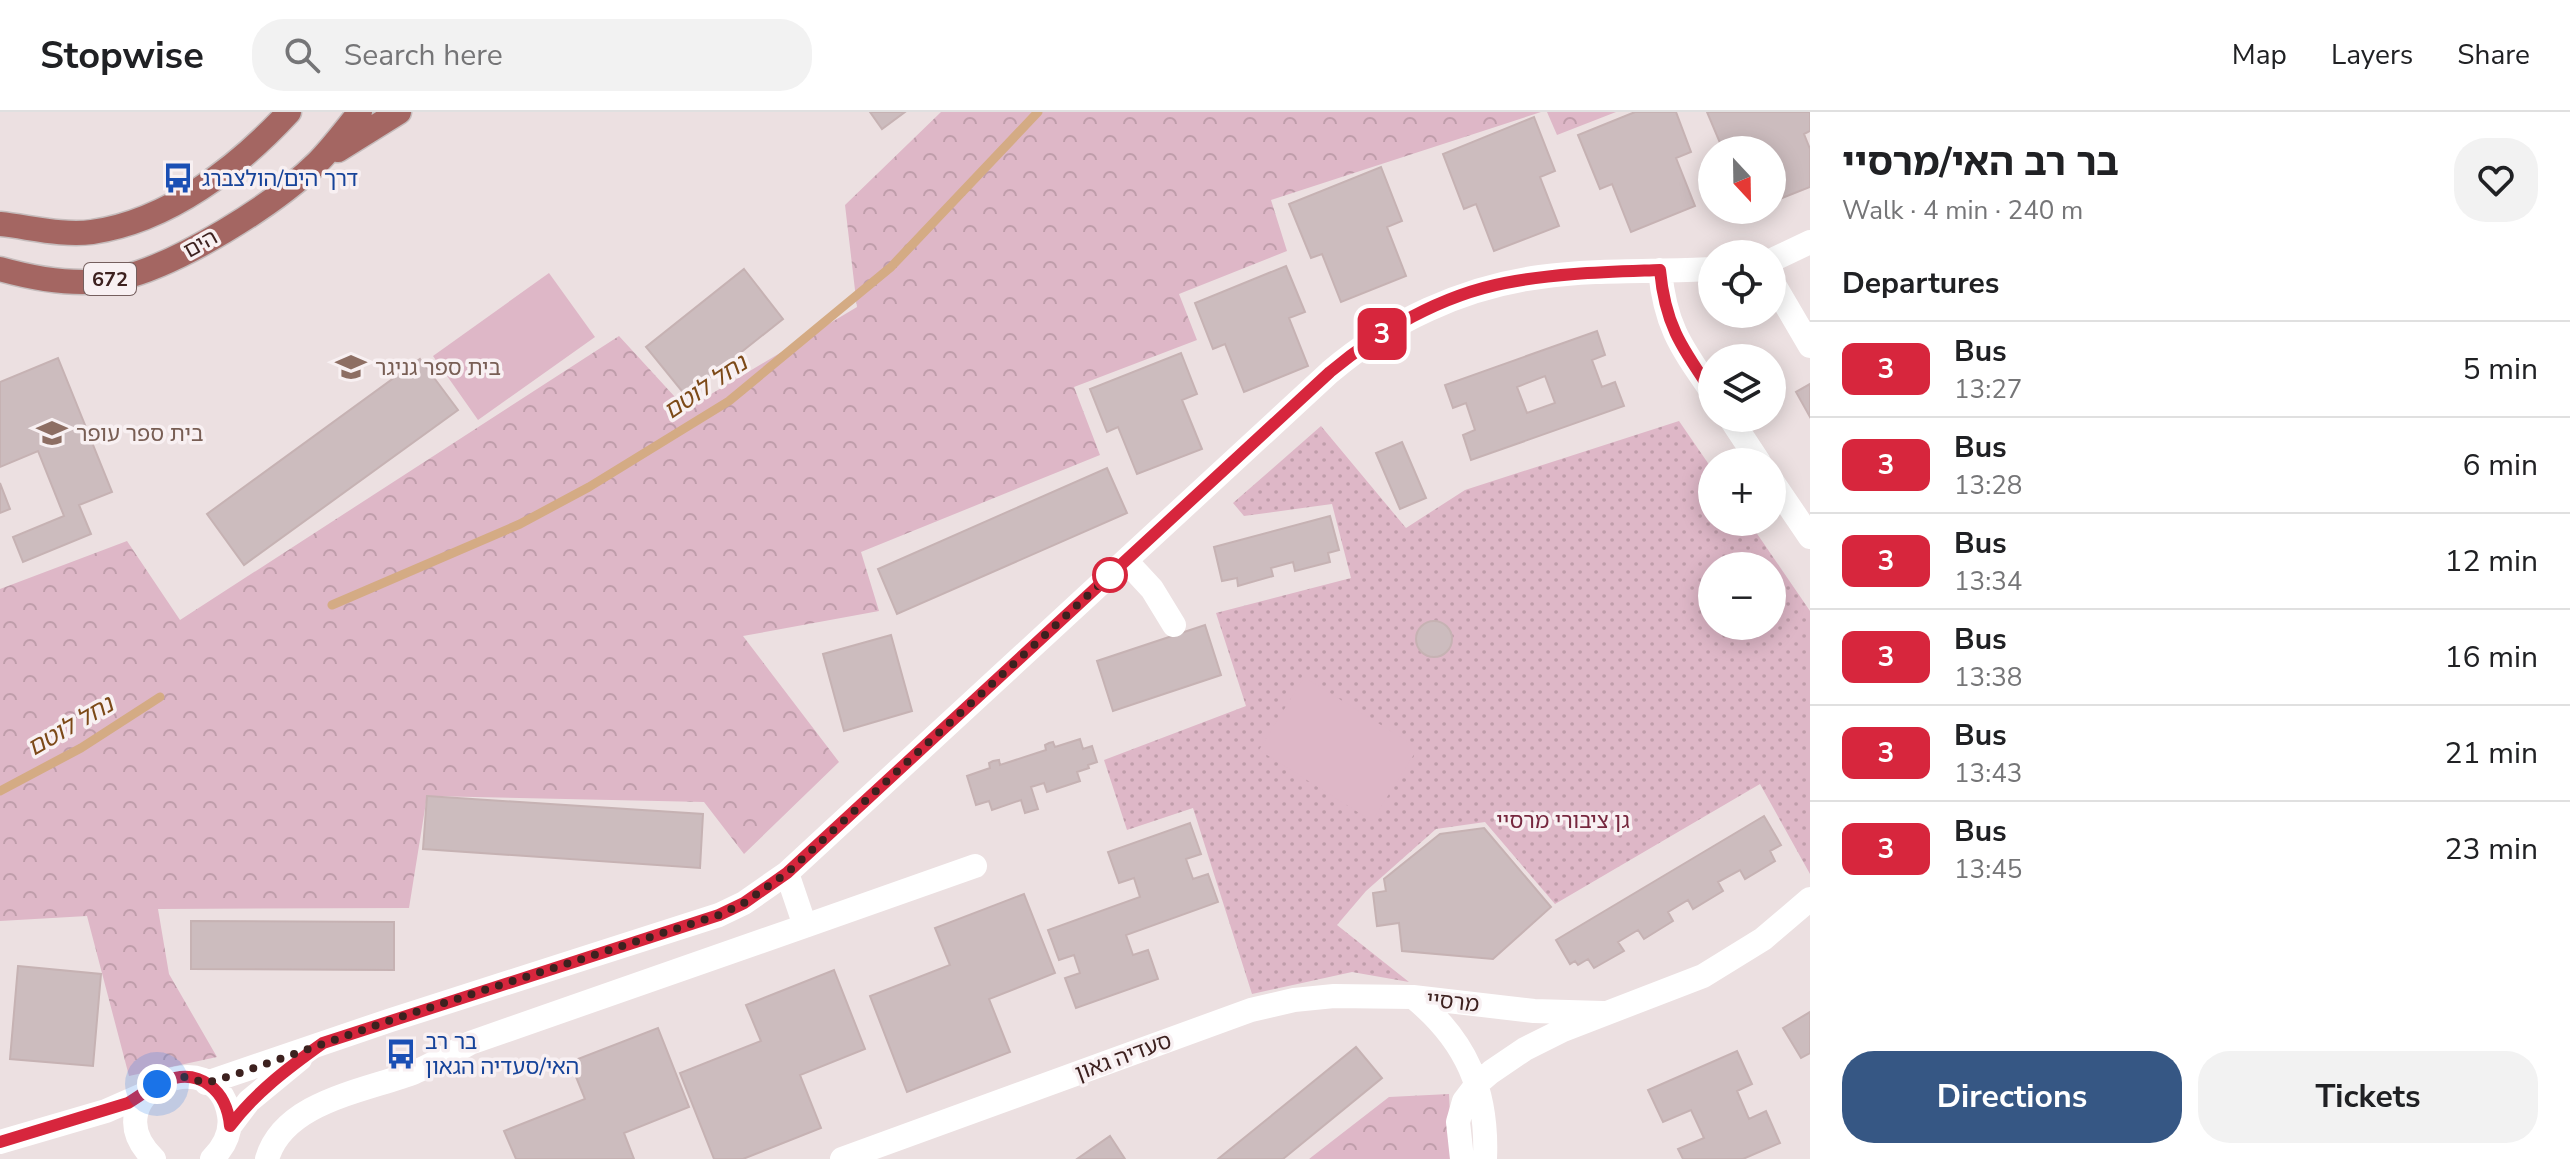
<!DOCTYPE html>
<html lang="en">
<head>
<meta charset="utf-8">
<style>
  body { margin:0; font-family:"Nunito Sans","Noto Sans Hebrew",sans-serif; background:#f2f2f2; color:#202124; height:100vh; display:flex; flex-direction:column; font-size:30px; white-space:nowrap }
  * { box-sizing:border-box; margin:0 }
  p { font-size:26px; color:#757577 }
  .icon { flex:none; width:44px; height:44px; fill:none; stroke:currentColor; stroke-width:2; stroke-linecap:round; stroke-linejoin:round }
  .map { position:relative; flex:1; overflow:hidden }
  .side { display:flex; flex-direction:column; background:#fff; width:760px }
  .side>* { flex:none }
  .badge { padding:0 16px; border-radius:12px; font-size:28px; line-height:52px }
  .needle { width:52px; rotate:158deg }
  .fabs { position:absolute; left:1698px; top:24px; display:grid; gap:16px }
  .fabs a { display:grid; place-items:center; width:88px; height:88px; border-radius:50%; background:#fff; box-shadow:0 4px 20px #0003; font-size:40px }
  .you { position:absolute; width:40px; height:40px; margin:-20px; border:6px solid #fff; border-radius:50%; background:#1a73e8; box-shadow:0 0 0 12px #1a73e833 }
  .map>.badge { position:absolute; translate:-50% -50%; box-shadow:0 0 0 4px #fff }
  h2 { padding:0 32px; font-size:30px; line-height:72px }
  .round { display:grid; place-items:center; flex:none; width:84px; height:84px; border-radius:32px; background:#f2f2f2 }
  .head { display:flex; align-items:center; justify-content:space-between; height:136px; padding:0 32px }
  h1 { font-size:38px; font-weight:700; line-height:60px }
  .action { display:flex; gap:16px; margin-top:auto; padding:16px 32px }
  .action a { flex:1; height:92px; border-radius:32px; background:#365784; color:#fff; font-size:32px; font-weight:700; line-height:92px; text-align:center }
  .action a+a { background:#f2f2f2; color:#202124 }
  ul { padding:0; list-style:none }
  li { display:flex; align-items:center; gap:24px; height:96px; padding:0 32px; border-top:2px solid #e0e0e0 }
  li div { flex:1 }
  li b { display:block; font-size:30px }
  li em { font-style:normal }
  li .badge { min-width:88px; font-weight:700; text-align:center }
  header { display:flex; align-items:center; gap:48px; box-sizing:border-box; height:112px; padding:0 40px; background:#fff; border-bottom:2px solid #e0e0e0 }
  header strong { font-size:38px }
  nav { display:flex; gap:44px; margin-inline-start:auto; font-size:28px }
  .search { width:560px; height:72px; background:#f2f2f2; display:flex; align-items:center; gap:20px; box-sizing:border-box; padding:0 28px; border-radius:32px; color:#757577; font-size:30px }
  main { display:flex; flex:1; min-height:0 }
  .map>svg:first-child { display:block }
  .forest { fill:url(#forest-crowns) }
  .park { fill:url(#park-dots); fill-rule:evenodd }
  .pitch { fill:#deb7c7 }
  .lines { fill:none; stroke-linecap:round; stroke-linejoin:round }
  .stream { stroke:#d4ab84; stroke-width:9 }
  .building { fill:#ccbcbe; stroke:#c6b2b3; stroke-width:2; fill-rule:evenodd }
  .major-casing { stroke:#c5bcbc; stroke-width:27 }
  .minor { stroke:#fff; stroke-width:24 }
  .major { stroke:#a46662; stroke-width:24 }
  .line-casing { stroke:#fff; stroke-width:18 }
  .line { stroke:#d7263d; stroke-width:12 }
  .walk { stroke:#3d211f; stroke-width:8; stroke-dasharray:0 14.4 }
  .stop-dot { fill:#fff; stroke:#d7263d; stroke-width:4 }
  .labels { text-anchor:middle; stroke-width:7; stroke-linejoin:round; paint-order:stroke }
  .shield { fill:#f8f0f2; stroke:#755f5e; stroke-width:2 }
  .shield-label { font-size:20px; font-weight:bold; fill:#3d211f }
  .transit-label { font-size:22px; fill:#164399; stroke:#f8f0f2; text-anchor:start }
  .street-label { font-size:22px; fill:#3d211f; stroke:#f8f0f2 }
  .education-label { font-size:22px; fill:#785e54; stroke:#f8f0f2; text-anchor:start }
  .park-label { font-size:22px; fill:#76273e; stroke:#f8f0f2 }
  .water-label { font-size:24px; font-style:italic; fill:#7c4917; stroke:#f8f0f2 }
</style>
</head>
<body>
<header>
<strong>Stopwise</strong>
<div class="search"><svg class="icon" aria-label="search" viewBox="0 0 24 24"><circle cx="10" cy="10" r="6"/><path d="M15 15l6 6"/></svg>Search here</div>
<nav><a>Map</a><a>Layers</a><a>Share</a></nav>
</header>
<main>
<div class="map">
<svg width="1810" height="1047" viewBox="0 0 1810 1047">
  <defs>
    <pattern id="forest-crowns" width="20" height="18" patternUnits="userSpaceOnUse" patternTransform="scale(2)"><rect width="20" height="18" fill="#deb7c7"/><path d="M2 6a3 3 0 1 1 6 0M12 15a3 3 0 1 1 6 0" fill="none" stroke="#bf9daa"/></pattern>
    <pattern id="park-dots" width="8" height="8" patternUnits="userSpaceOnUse" patternTransform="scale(2)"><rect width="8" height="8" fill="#deb7c7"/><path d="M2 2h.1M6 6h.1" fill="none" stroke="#bf9daa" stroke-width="1.8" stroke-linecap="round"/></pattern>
  </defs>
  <rect width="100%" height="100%" fill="#ece0e1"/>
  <path class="forest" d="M 941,0 L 1541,0 L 1271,88 L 1287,139 L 1179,182 L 1197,228 L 1074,275 L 1100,343 L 861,440 L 879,499 L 743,524 L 839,650 L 744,742 L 704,690 L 427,684 L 409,796 L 158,797 L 169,862 L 217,945 L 129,964 L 87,804 L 0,809 L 0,477 L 127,429 L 180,508 L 619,224 L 686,297 L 857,195 L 845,93 Z
    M 1547,0 L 1616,0 L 1557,23 Z
    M 1449,982 L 1452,1047 L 1309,1047 L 1389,985 Z"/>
  <path class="park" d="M 1679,309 L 1712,357 L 1712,410 L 1749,410 L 1810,499 L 1810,762 L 1760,672 L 1555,792 L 1485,710 L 1436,717 L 1366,779 L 1337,813 L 1409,870 L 1352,860 L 1252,882 L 1193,696 L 1127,718 L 1104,648 L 1246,594 L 1216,501 L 1351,466 L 1332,392 L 1244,404 L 1233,391 L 1321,314 L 1406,416 L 1465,378 ZM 1712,454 L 1772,454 L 1772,514 L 1712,514 Z"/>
  <path class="pitch" d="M 549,161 L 595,225 L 478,308 L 433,244 Z
    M 1304,565 L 1418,636 L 1372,709 L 1259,638 Z"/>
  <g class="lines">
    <path class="stream" d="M 332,493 L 520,412 L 589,375 L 729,289 L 891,155 L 1038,0
      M 0,679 L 81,636 L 160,585"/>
  </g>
  <path class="building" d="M 870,0 L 905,0 L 882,17 Z
    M 1635,0 L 1676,0 L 1691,40 L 1676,46 L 1695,94 L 1631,120 L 1612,72 L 1600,77 L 1578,23 Z
    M 1707,0 L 1810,0 L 1810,19 L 1804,22 L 1810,37 L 1810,75 L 1772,90 L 1772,38 L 1723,38 Z
    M 1534,5 L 1555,59 L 1540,65 L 1559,114 L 1494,139 L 1476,92 L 1464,97 L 1443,42 Z
    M 1381,55 L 1402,109 L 1387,115 L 1406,164 L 1341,190 L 1322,142 L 1311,146 L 1289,92 Z
    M 1286,154 L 1305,200 L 1289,206 L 1308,254 L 1244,280 L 1225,232 L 1213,237 L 1195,191 Z
    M 744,157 L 783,207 L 686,284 L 646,235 Z
    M 1597,219 L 1605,243 L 1592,248 L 1602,275 L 1615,270 L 1624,294 L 1471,348 L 1463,323 L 1475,318 L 1466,291 L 1453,296 L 1445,273 ZM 1545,264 L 1555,291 L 1527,301 L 1517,275 Z
    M 1181,241 L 1197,282 L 1182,288 L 1202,337 L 1137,362 L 1118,315 L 1107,320 L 1090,277 Z
    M 58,246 L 112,380 L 79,393 L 91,422 L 23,450 L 13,425 L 64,404 L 38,339 L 0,355 L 0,270 Z
    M 420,247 L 458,298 L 244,453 L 207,402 Z
    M 1810,272 L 1810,305 L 1796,280 Z
    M 1402,330 L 1426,386 L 1400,397 L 1376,341 Z
    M 1107,356 L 1127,401 L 897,502 L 878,457 Z
    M 0,371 L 10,397 L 0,401 Z
    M 1330,404 L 1339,438 L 1328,441 L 1330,450 L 1295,459 L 1293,450 L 1271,456 L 1273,464 L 1238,474 L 1237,466 L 1222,469 L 1214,435 Z
    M1416 527a18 18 0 1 1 36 0a18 18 0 1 1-36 0Z
    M 1205,513 L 1221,563 L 1113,599 L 1097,549 Z
    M 891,523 L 912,599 L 844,619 L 823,542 Z
    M 1080,627 L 1083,637 L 1092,634 L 1097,650 L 1088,653 L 1089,656 L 1077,660 L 1080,669 L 1047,680 L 1044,671 L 1031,675 L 1038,697 L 1025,701 L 1021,688 L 992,698 L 989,689 L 976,693 L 967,664 L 990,656 L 989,651 L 993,649 L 999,648 L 1000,653 L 1046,638 L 1045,633 L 1049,631 L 1053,630 L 1055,635 Z
    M 427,684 L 703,702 L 700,756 L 423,737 Z
    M 1764,704 L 1781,733 L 1770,739 L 1775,749 L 1745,767 L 1740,758 L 1718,770 L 1723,779 L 1693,797 L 1688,788 L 1668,800 L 1673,809 L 1644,827 L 1638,818 L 1618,830 L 1624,839 L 1594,856 L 1588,847 L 1578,853 L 1575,849 L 1570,852 L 1556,828 Z
    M 1190,711 L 1201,742 L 1186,747 L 1193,767 L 1208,762 L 1218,790 L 1126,823 L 1133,843 L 1148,838 L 1158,867 L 1076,896 L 1065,866 L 1080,861 L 1074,843 L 1059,848 L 1048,818 L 1140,785 L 1134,766 L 1119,771 L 1108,740 Z
    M 1484,716 L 1551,795 L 1493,847 L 1402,839 L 1399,811 L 1377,814 L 1373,781 L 1386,779 L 1384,767 L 1440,722 Z
    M 1024,782 L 1055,861 L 989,887 L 1010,940 L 907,980 L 870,884 L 950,853 L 935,816 Z
    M 191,809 L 394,810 L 394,858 L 191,857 Z
    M 18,854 L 101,862 L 93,954 L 10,947 Z
    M 834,858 L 865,937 L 800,963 L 821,1016 L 743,1047 L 714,1047 L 680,961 L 761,929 L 746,893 Z
    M 1810,900 L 1810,941 L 1801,946 L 1783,916 Z
    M 658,916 L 689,995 L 624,1021 L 634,1047 L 516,1047 L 504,1019 L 585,987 L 570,950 Z
    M 1356,935 L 1382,966 L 1283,1047 L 1218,1047 Z
    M 1737,939 L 1752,972 L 1737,979 L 1749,1007 L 1766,999 L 1780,1031 L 1743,1047 L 1683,1047 L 1678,1037 L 1704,1026 L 1691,998 L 1663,1010 L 1648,978 Z
    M 1110,1024 L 1125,1047 L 1077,1047 Z"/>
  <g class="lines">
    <g class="major-casing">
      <path id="major" d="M 338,38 L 399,0
        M 0,112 C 29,115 63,124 92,120 C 169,109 238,55 289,0
        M 0,157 C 39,168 81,175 121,166 C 179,152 274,93 317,51 C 332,36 346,17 360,0"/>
    </g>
    <path class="minor" d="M 1772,148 L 1810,130
      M 1660,158 C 1665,214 1681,235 1712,280
      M 1772,169 L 1810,234
      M 1730,306 L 1759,350
      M 1772,369 L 1810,425
      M 1126,449 L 1152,477 L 1174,513
      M 805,814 L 975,754
      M 1413,885 C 1466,928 1488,978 1485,1047
      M 206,971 L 391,908 L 719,803 L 744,791 L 787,761 L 1330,260 C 1389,210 1463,175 1540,165 C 1597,157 1655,160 1712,157
      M 230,1014 L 249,989 L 300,947
      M 0,1030 L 106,999 L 147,981
      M 154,1047 C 88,983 216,924 229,1003 C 232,1021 224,1035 212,1047
      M 267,1047 C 284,989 366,979 415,960 C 434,952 452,941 470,931 L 805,814 L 787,761
      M 842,1047 L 1251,898 L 1294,888 L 1334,884 L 1413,885 L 1534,899 L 1603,901
      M 1462,1047 L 1458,1010 L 1464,989 L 1477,972 L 1491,960 L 1525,937 L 1563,918 L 1703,864 L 1763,827 L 1810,787"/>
    <use href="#major" class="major"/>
  </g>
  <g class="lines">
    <g class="line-casing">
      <path id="line" d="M 0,1030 L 128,991 C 140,984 152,974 165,969 C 200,955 227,979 230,1014 C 256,980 288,956 323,931 L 719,803 L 744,791 L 787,761 L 1330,260 C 1379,219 1442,183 1505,171 C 1556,161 1608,160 1660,158 C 1665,213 1682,236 1712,280"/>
    </g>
    <use href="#line" class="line"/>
    <path class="walk" d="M 157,972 L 181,964 L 206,971 L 237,962 L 391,908 L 719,803 L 744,791 L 787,761 L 1110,463"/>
  </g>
  <defs>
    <g id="bus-bare" transform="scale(2.4)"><path d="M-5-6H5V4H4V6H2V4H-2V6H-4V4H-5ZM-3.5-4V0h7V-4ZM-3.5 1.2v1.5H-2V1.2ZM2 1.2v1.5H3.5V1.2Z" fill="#1a4fb4" stroke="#f8f0f2" stroke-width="2.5" paint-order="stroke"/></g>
    <g id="school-bare" transform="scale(2.4)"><path d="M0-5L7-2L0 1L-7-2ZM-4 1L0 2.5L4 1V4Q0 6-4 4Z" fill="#8d6e63" stroke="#f8f0f2" stroke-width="2.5" paint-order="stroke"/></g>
  </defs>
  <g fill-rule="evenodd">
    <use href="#bus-bare" x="178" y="66"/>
    <use href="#school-bare" x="351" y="255"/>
    <use href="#school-bare" x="52" y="321"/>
    <use href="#bus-bare" x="401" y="942"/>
  </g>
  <circle class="stop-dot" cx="1110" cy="463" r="16"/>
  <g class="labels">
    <rect class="shield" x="84" y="151" width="52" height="32" rx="6"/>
    <g class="shield-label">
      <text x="110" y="174">672</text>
    </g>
    <g class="transit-label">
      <text x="202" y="74">דרך הים/הולצברג</text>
      <text x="425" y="937">בר רב<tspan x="425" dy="25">האי/סעדיה הגאון</tspan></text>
    </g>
    <g class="street-label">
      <text transform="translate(200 131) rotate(-29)" y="8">הים</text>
      <text transform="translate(1453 889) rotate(6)" y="8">מרסיי</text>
      <text transform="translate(1123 944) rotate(-20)" y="8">סעדיה גאון</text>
    </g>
    <g class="education-label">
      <text x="375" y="263">בית ספר גניגר</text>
      <text x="76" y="329">בית ספר עופר</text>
    </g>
    <g class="park-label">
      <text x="1563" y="716">גן ציבורי מרסיי</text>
    </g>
    <g class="water-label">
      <text transform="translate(705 275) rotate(-34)" y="8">נחל לוטם</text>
      <text transform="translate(70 614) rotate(-30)" y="8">נחל לוטם</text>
    </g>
  </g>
</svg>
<div class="fabs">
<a><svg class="needle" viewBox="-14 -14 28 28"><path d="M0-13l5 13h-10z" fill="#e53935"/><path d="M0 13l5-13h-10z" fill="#757577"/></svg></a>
<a><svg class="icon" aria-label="locate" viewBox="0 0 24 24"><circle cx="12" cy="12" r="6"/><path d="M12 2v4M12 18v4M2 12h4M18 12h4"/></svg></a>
<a><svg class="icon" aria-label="layers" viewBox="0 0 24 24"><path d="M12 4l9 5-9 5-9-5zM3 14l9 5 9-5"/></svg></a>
<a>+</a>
<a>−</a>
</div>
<div class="you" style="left:157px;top:972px"></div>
<b class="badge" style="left:1382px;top:222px;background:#d7263d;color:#fff">3</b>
</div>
<section class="side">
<div class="head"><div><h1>בר רב האי/מרסיי</h1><p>Walk · 4 min · 240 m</p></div><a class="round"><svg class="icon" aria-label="heart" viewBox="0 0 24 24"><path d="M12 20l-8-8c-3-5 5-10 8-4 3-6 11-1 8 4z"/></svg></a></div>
<h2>Departures</h2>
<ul>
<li><span class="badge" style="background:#d7263d;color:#fff">3</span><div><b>Bus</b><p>13:27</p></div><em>5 min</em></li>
<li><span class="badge" style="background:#d7263d;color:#fff">3</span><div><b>Bus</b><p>13:28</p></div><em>6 min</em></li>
<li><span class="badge" style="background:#d7263d;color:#fff">3</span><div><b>Bus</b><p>13:34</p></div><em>12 min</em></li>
<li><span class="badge" style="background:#d7263d;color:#fff">3</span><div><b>Bus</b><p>13:38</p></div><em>16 min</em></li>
<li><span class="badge" style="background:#d7263d;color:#fff">3</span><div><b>Bus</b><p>13:43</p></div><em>21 min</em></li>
<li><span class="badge" style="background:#d7263d;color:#fff">3</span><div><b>Bus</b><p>13:45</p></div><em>23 min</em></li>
</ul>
<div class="action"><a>Directions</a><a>Tickets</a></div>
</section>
</main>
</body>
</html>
